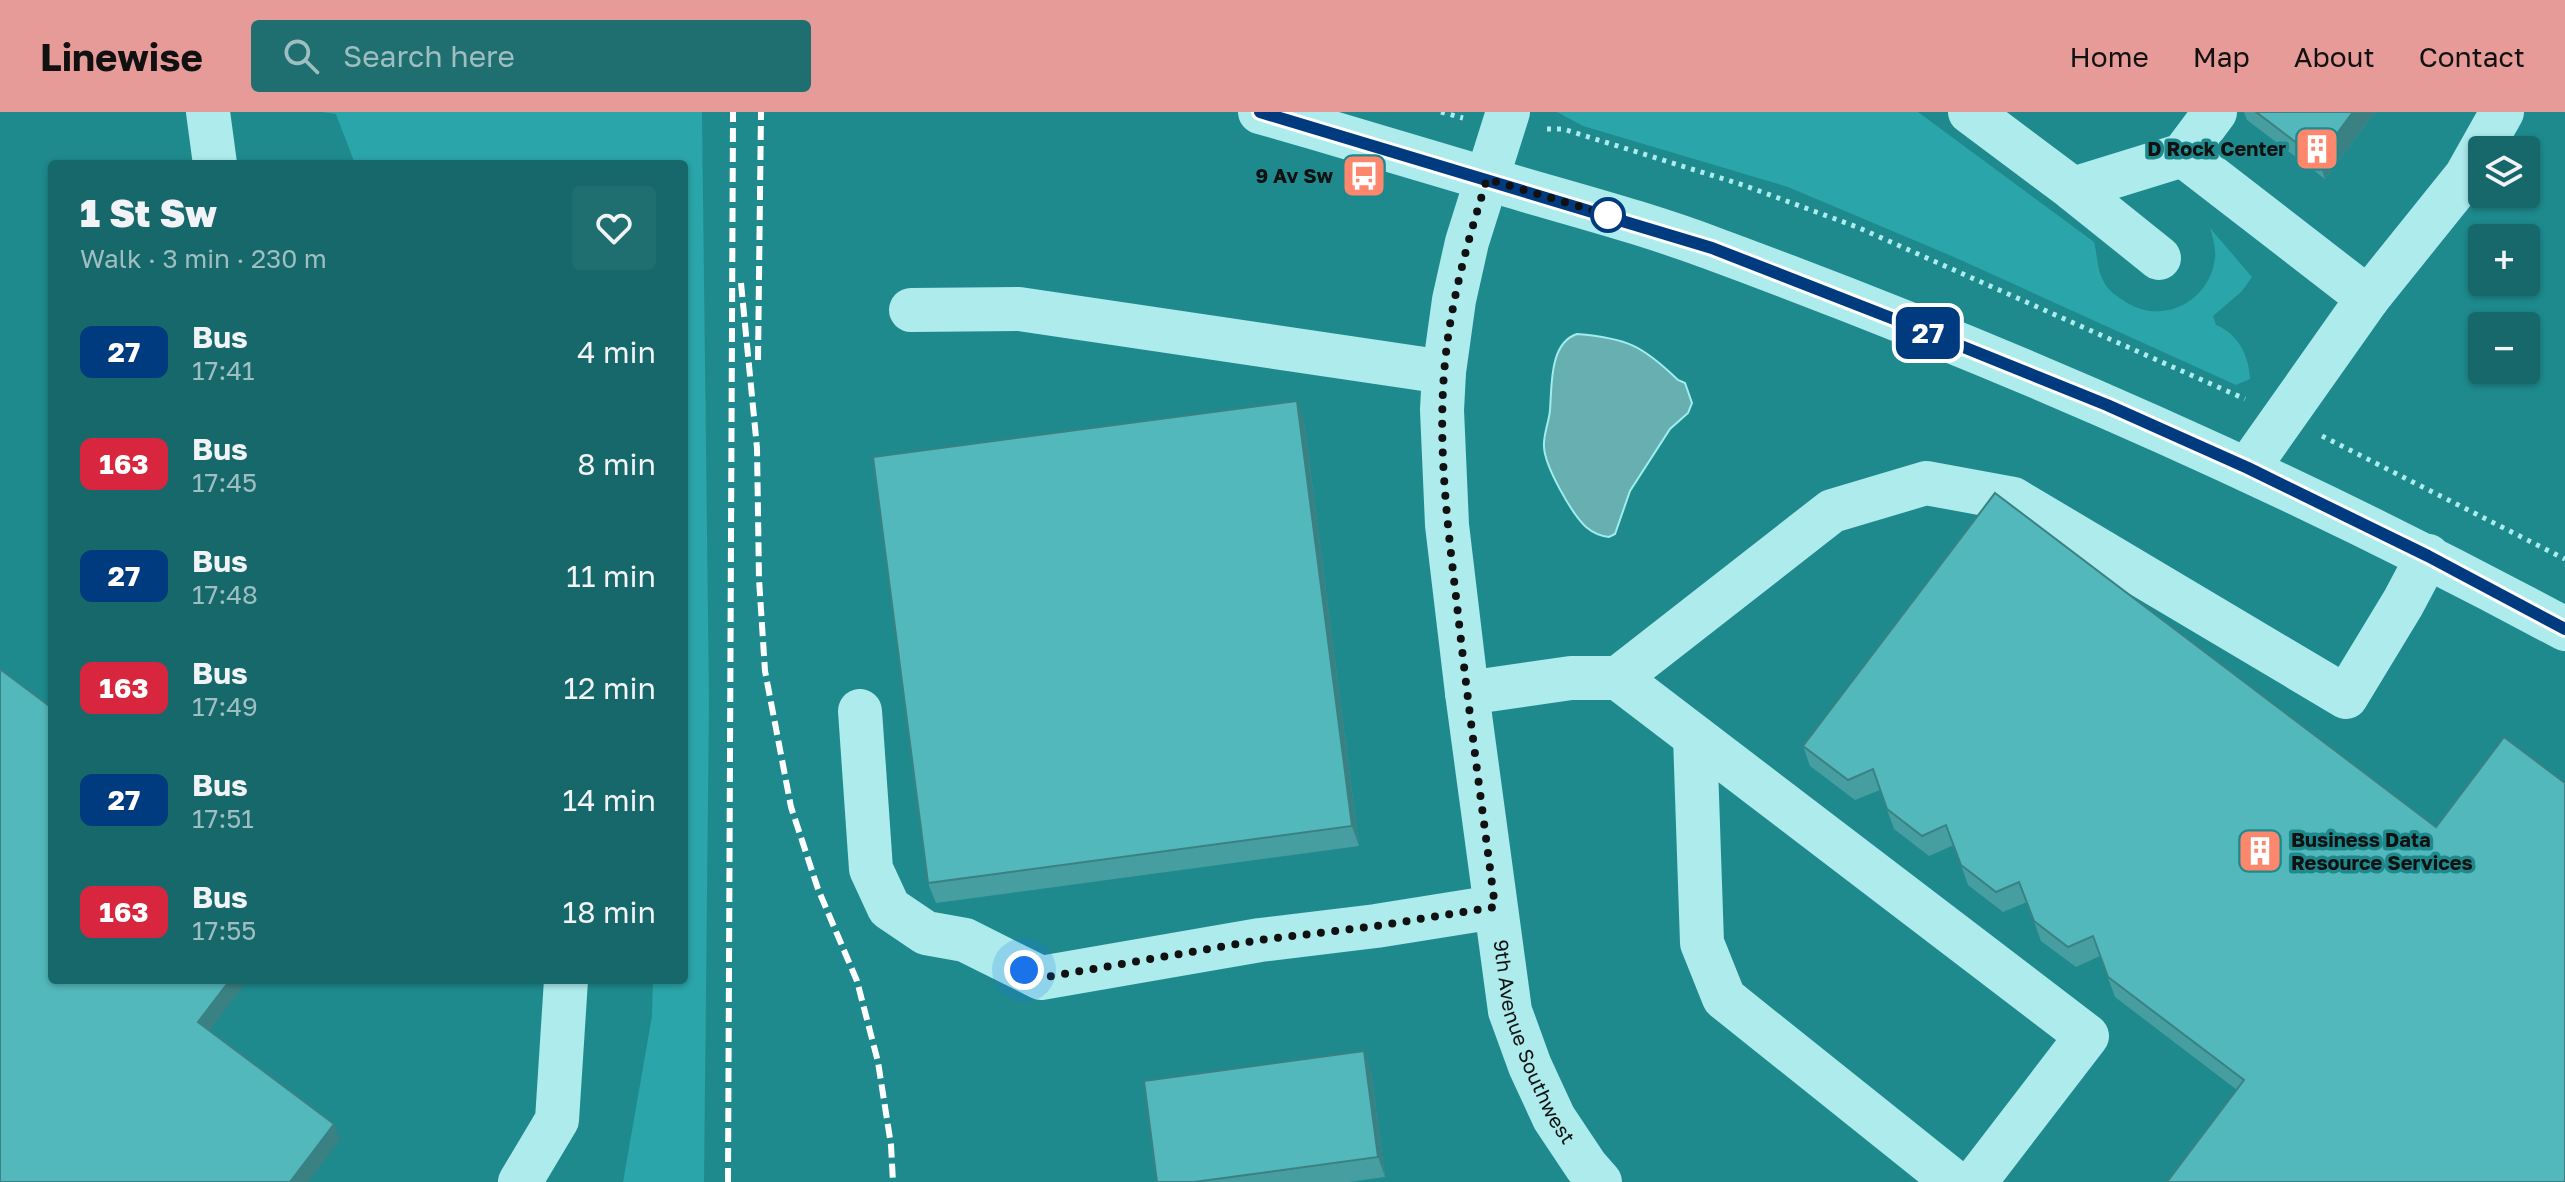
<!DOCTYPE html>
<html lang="en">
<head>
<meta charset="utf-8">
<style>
  body { margin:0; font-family:"Golos Text",sans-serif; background:#1f6e70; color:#f1f3f6; height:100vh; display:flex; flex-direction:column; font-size:30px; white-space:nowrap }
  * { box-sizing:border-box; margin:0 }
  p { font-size:26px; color:#9ebec1 }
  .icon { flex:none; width:44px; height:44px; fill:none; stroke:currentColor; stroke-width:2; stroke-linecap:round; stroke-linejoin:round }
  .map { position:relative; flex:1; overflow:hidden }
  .side { position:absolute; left:48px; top:48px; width:640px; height:824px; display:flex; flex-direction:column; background:#16686a; border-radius:8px; box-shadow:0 2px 6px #0004 }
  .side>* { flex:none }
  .badge { padding:0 16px; border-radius:12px; font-size:28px; line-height:52px }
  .tools { position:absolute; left:2468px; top:24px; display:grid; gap:16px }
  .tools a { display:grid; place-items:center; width:72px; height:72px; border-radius:8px; background:#16686a; box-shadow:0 2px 6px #0004; font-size:40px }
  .you { position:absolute; width:40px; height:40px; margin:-20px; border:6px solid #fff; border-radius:50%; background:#1a73e8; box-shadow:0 0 0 12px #1a73e833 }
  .map>.badge { position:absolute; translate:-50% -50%; box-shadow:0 0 0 4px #fff }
  .round { display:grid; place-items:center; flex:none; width:84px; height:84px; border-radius:8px; background:#1f6e70 }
  .headline { display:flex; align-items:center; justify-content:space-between; height:136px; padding:0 32px }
  h1 { font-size:38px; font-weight:800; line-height:60px }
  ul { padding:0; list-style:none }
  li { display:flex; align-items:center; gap:24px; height:112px; padding:0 32px }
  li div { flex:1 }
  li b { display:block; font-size:30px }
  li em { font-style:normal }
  li .badge { min-width:88px; font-weight:700; text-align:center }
  header { display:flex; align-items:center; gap:48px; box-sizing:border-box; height:112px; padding:0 40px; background:#e69b98; color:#111 }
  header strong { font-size:38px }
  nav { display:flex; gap:44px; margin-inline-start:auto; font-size:28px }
  .search { width:560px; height:72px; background:#1f6e70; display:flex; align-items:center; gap:20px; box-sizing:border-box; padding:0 28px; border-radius:8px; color:#9ebec1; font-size:30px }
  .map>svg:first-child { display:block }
  .green { fill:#2aa5a9 }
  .water { fill:#68afb2; stroke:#a0edee; stroke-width:2 }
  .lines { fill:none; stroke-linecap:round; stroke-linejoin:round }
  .path { stroke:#adebed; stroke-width:5; stroke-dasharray:4 6; stroke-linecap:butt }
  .minor { stroke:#adebed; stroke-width:44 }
  .rail { stroke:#fff; stroke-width:6; stroke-dasharray:14 6; stroke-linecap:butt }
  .wall { fill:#479ea1 }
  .shaded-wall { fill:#3a8183 }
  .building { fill:#53b8bb; stroke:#3a8183; stroke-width:2 }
  .line-casing { stroke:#fff; stroke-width:18 }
  .line { stroke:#003b80; stroke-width:12 }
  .walk { stroke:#111; stroke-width:8; stroke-dasharray:0 14.4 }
  .stop-dot { fill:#fff; stroke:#003b80; stroke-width:4 }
  .labels { text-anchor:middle; stroke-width:7; stroke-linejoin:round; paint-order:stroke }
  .poi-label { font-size:20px; font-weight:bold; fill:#111; stroke:#1e8a8e; text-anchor:end }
  .street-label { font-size:20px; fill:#111; stroke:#1e8a8e }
</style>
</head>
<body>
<header>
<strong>Linewise</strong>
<div class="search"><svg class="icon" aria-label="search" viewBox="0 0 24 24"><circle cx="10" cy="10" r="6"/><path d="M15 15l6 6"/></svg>Search here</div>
<nav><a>Home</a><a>Map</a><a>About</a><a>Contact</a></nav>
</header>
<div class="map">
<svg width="2565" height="1070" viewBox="0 0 2565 1070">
  <rect width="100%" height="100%" fill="#1e8a8e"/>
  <path class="green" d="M 322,0 L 702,0 L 709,590 L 704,1070 L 623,1070 L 652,904 L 653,868 L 684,868 L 684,52 L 355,52 L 336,2 Z
    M 1557,0 L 1918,0 L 2094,130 C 2097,141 2097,156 2102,166 C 2106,176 2114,183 2123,188 C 2159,215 2210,191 2215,146 C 2216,136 2213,126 2210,116 L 2252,165 L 2242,179 L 2213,204 L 2216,213 C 2238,222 2249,243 2250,267 L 2236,273 L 1954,145 L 1788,75 L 1583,14 Z"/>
  <path class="water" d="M 1577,222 C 1626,226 1642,233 1678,268 L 1685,271 L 1692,291 L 1688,301 L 1670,317 L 1630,379 L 1615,422 L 1609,425 C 1600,424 1593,421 1586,415 C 1572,402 1545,355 1544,335 C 1543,323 1549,310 1550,298 C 1552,274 1549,231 1577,222 Z"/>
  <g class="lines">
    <path class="path" d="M 1441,0 L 1463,6
      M 1547,17 L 1563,17 L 1743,73 L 1857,115 L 2245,287
      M 2322,324 L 2565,447"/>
    <g class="minor">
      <path d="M 208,0 L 215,52"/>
      <path d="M 1260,0 C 1344,24 1428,49 1511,74 C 1579,94 1648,112 1714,137 C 2007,245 2290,369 2565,517"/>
      <path id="s1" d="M 1508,0 L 1467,130 L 1454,188 L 1444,260 L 1442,298 L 1447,413 L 1467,581 L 1510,899 L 1530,954 L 1554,1006 L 1586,1054 L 1600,1070"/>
      <path d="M 1970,0 L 2073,77 L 2159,146"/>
      <path d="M 2183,43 L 2368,186"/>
      <path d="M 2073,77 L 2183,43 L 2215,0"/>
      <path d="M 911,198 L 1019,197 L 1444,260"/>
      <path d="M 2248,356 L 2368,186 L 2466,64 L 2502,0"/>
      <path d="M 1618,566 L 1832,399 L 1926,371 L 2013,387 L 2346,585 L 2403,491 L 2428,444"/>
      <path d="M 1467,581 L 1571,566 L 1618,566 L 2087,924 L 1975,1070"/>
      <path d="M 860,599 L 871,757 L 889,796 L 926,821 L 965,828 L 1041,866 L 1260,828 L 1376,814 L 1495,795"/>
      <path d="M 1695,625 L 1702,831 L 1724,886 L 1954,1070"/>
      <path d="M 520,1070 L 557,1008 L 566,868"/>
    </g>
    <path class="rail" d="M 741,171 L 757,336 L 759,467 L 765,559 L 791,695 L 818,777 L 857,869 L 878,950 L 891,1033 L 893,1070
      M 758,248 L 761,0
      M 728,1070 L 733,0"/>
  </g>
  <path class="wall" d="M 2244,0 L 2375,0 L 2325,67 L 2247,8 Z
    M 1304,309 L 1359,734 L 936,791 L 928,771 Z
    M 1803,634 L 2436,715 L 2237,978 L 2115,885 L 2100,844 L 2076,855 L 2041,829 L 2027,790 L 2003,800 L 1968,773 L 1954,733 L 1929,744 L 1894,717 L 1880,678 L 1855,688 L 1810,654 Z
    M 1371,959 L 1385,1065 L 1349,1070 L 1157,1070 Z"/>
  <path class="shaded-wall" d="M 2353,0 L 2375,0 L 2325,67 L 2318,47 Z
    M 1297,289 L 1304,309 L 1359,734 L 1352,714 Z
    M 230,868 L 248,868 L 204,926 L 198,910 Z
    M 1364,939 L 1371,959 L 1385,1065 L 1378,1045 Z
    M 334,1012 L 340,1028 L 308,1070 L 290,1070 Z"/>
  <path class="building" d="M 2256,0 L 2353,0 L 2318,47 Z
    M 1297,289 L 1352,714 L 928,771 L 873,345 Z
    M 1995,381 L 2436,715 L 2504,625 L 2565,671 L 2565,1070 L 2167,1070 L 2244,968 L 2108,865 L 2093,824 L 2068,835 L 2034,809 L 2019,770 L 1996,780 L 1961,753 L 1946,713 L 1922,724 L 1887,697 L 1873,657 L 1848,668 L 1803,634 Z
    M 0,557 L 52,596 L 52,868 L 230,868 L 198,910 L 334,1012 L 290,1070 L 0,1070 Z
    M 1364,939 L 1378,1045 L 1194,1070 L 1157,1070 L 1144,969 Z"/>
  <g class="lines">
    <g class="line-casing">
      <path id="line" d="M 1260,0 L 1712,136 L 1899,209 L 2107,293 L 2248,356 L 2428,444 L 2565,517"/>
    </g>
    <use href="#line" class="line"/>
    <path class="walk" d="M 1024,858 L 1041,866 L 1260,828 L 1376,814 L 1495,795 C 1482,694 1468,594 1457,493 C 1448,417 1438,339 1444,262 C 1449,195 1467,131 1487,67 L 1608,103"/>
  </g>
  <defs>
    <g id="building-square" transform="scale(2.3)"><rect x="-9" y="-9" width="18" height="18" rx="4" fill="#fc876c" stroke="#1e8a8e"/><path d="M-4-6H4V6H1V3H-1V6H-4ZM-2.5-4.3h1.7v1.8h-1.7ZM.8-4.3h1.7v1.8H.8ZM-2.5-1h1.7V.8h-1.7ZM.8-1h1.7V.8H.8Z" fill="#fff"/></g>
    <g id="bus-square" transform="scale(2.3)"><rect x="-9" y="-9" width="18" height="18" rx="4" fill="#fc876c" stroke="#1e8a8e"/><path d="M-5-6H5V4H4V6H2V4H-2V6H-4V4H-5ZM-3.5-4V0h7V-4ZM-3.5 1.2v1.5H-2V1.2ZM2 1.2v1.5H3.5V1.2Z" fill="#fff"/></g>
  </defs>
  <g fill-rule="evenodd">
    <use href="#building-square" x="2317" y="37"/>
    <use href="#bus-square" x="1364" y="64"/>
    <use href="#building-square" x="2260" y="739"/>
  </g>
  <circle class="stop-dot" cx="1608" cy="103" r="16"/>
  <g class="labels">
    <g class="poi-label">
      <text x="2286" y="44">D Rock Center</text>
      <text x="1333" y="71">9 Av Sw</text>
      <text x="2291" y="735" text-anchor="start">Business Data<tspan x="2291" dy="23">Resource Services</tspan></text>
    </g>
    <g class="street-label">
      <text dy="7" stroke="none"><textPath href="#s1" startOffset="948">9th Avenue Southwest</textPath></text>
    </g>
  </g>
</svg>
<div class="tools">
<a><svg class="icon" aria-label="layers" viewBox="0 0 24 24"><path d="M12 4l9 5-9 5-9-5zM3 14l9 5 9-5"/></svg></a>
<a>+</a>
<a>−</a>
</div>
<div class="you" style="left:1024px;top:858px"></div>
<b class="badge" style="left:1928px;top:221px;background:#003b80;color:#fff">27</b>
<section class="side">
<div class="headline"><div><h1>1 St Sw</h1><p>Walk · 3 min · 230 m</p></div><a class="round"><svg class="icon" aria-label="heart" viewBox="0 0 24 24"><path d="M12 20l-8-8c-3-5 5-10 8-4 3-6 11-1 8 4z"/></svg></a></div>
<ul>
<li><span class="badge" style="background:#003b80;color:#fff">27</span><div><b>Bus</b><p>17:41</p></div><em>4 min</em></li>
<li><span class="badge" style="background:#d7263d;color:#fff">163</span><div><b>Bus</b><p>17:45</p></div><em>8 min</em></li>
<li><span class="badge" style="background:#003b80;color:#fff">27</span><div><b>Bus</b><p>17:48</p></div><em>11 min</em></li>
<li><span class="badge" style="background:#d7263d;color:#fff">163</span><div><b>Bus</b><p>17:49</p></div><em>12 min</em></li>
<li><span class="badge" style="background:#003b80;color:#fff">27</span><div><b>Bus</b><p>17:51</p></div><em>14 min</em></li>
<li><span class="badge" style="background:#d7263d;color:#fff">163</span><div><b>Bus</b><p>17:55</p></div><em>18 min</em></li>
</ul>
</section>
</div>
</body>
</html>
